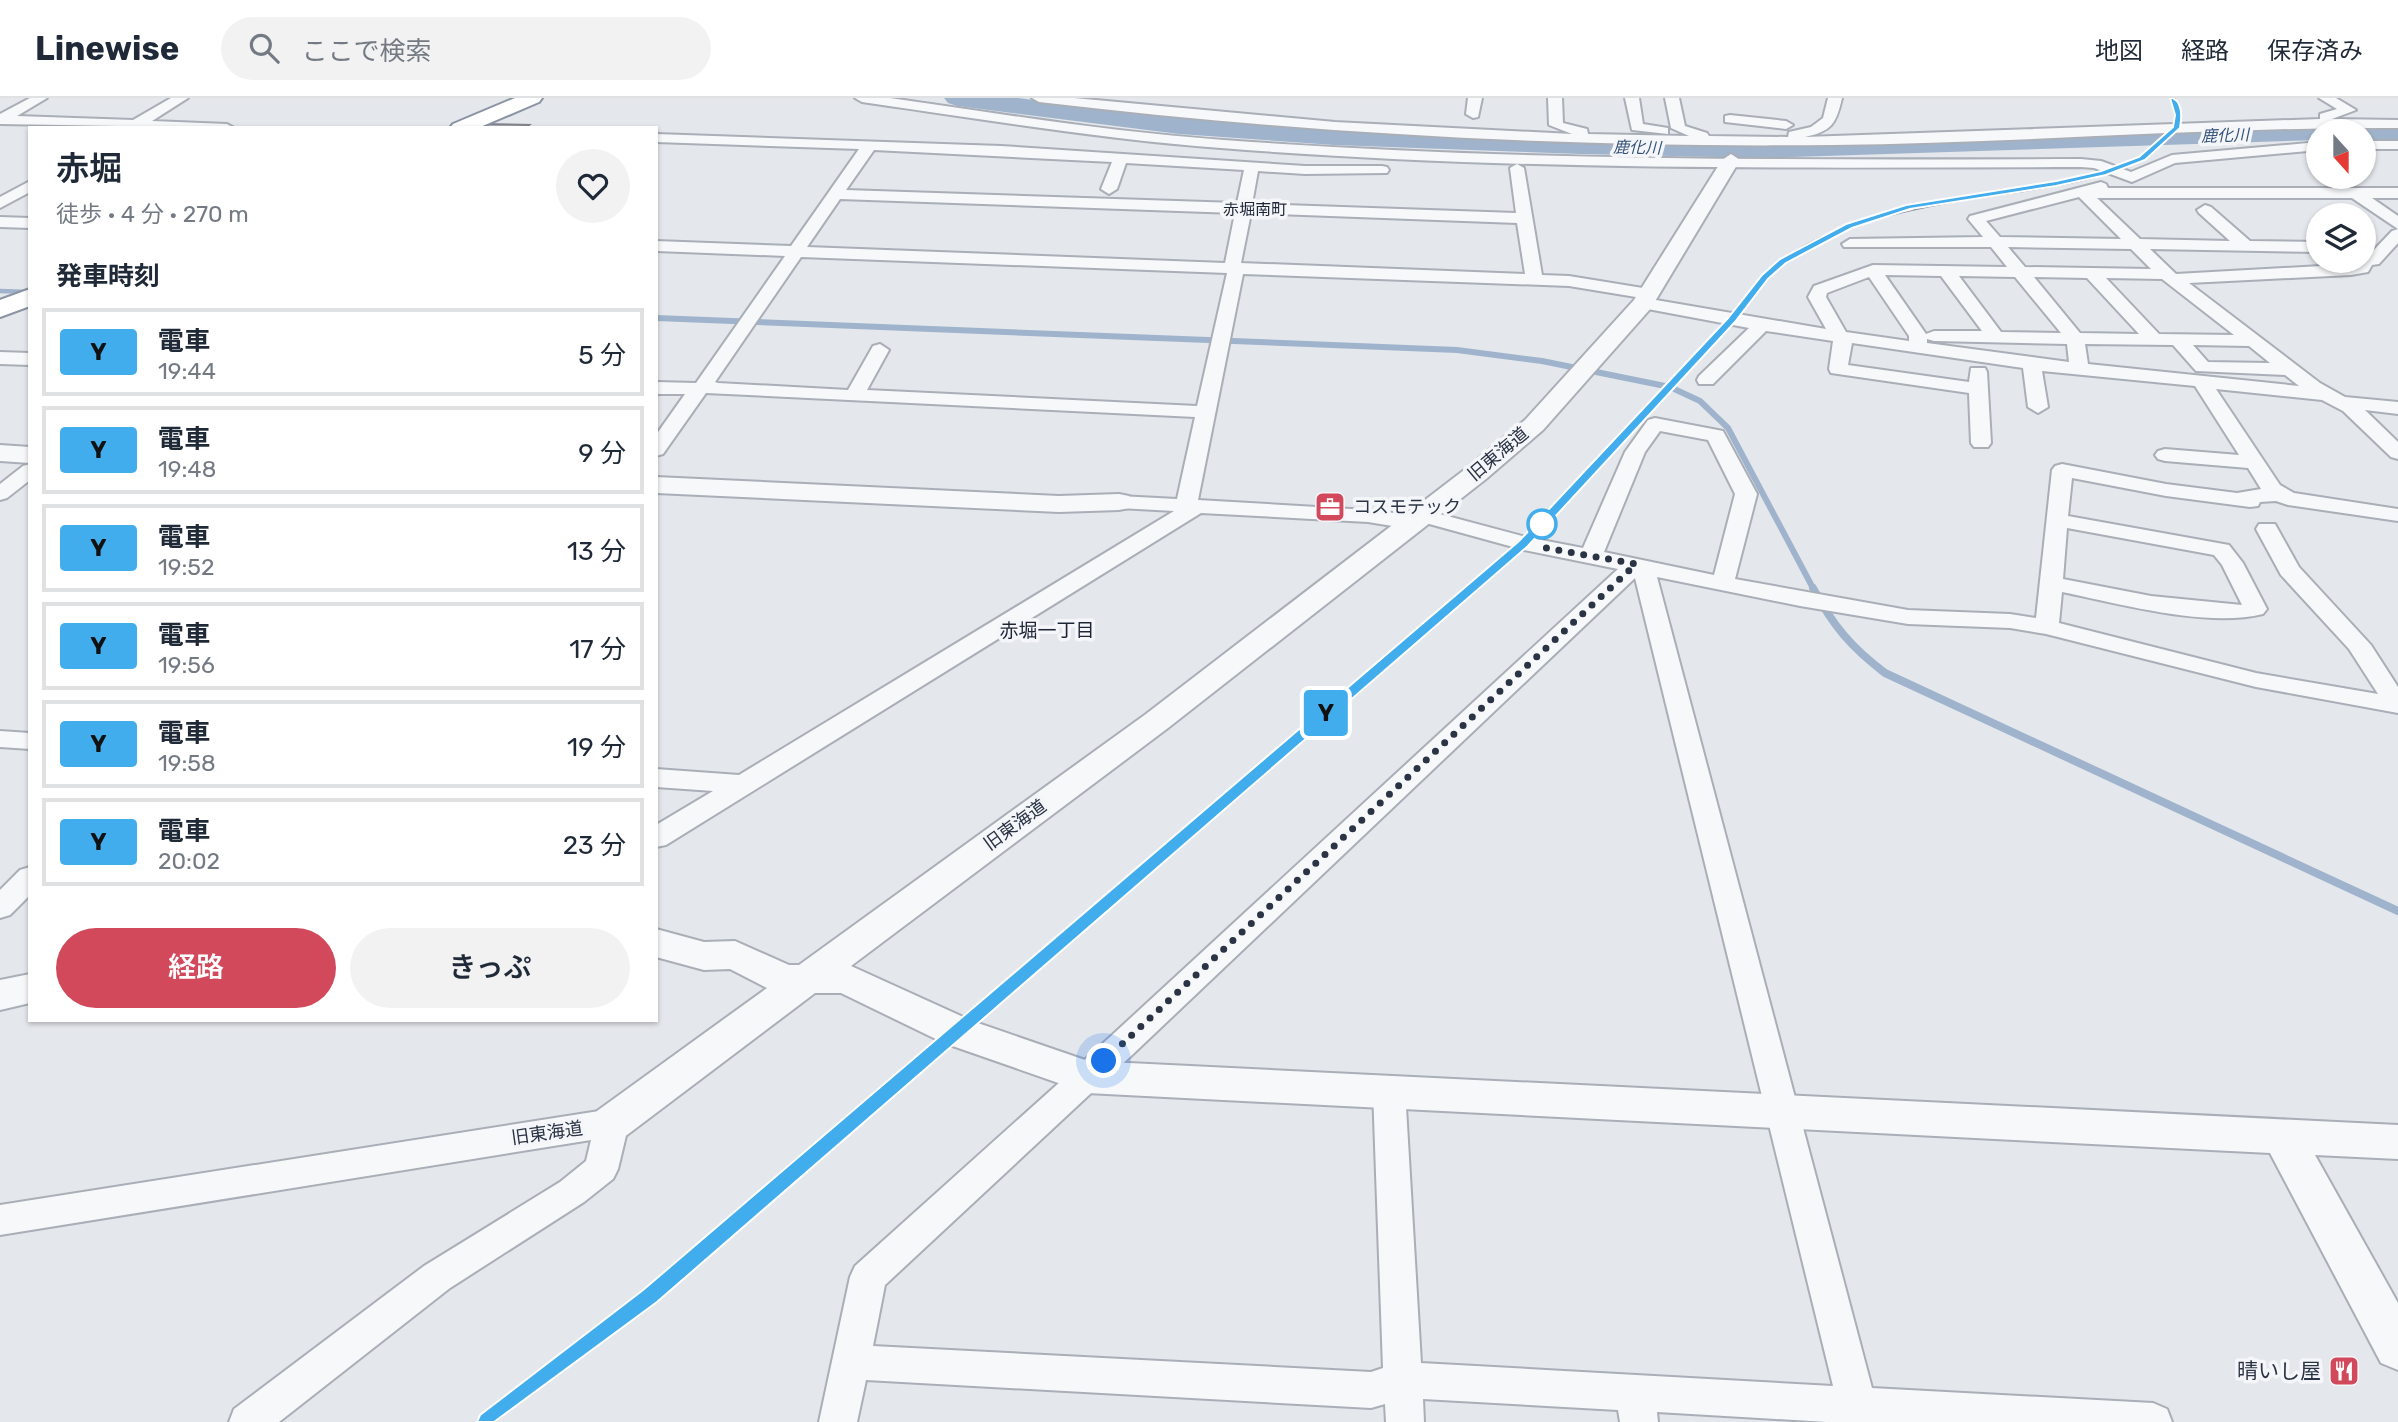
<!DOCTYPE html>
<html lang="ja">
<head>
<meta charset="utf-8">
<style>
  body { margin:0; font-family:Rubik,"Noto Sans JP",sans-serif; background:#f2f2f3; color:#1f2937; height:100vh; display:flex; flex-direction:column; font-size:26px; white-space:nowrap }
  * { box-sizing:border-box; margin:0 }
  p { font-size:23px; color:#747a83 }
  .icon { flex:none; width:38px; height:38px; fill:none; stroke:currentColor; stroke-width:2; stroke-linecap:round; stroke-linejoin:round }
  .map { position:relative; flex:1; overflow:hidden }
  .side { position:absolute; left:28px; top:28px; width:630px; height:896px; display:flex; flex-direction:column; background:#fff; border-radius:0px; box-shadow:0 2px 5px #0004 }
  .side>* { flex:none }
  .badge { padding:0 14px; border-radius:5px; font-size:24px; line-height:46px }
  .needle { width:46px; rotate:159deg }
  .tools { position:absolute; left:2306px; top:21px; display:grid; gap:14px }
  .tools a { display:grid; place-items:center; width:70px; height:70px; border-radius:50%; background:#fff; box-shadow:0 2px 5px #0004; font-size:35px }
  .you { position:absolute; width:35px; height:35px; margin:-18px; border:5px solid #fff; border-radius:50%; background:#1a73e8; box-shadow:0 0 0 10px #1a73e833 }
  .map>.badge { position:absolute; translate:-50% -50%; box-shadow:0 0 0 4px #fff }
  h2 { padding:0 28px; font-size:26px; line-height:63px }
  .round { display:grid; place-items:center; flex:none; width:74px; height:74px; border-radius:37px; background:#f2f2f3 }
  .head { display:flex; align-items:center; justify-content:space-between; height:119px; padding:0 28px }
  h1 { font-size:33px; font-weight:600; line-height:52px }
  .primary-button { display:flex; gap:14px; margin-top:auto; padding:14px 28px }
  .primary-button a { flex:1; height:80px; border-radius:42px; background:#d1495b; color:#fff; font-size:28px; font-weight:600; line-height:80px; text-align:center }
  .primary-button a+a { background:#f2f2f3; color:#1f2937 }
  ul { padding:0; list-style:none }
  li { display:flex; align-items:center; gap:21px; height:88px; margin:0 14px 10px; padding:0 14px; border:4px solid #e0e1e3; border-radius:0px }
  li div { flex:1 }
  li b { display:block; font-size:26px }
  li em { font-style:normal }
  li .badge { min-width:77px; font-weight:700; text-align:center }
  header { display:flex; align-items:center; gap:42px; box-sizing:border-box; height:98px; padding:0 35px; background:#fff; border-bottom:2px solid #e0e1e3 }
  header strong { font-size:33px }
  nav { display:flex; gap:38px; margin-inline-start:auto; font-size:24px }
  .search { width:490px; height:63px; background:#f2f2f3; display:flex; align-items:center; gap:18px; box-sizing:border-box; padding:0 24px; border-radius:38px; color:#747a83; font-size:26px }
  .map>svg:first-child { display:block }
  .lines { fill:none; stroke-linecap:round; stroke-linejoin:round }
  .stream-far2 { stroke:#9fb4cc; stroke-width:4.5 }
  .stream-far1 { stroke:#9fb4cc; stroke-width:6 }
  .stream { stroke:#9fb4cc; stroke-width:8 }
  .river { fill:#9fb4cc; fill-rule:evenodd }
  .building { fill:#bbc0ca; stroke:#83868d; stroke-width:2 }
  .minor-casing { stroke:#a9aeb7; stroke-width:4 }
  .tertiary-casing { stroke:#a9aeb7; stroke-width:4 }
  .trunk-casing { stroke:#8b94a3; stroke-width:4 }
  .minor { fill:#f7f8fa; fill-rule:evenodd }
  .tertiary { fill:#f7f8fa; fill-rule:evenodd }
  .trunk { fill:#fff; fill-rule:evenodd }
  .rail-far3-casing { stroke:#7d8696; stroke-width:5 }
  .rail-far2-casing { stroke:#7d8696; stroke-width:6 }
  .rail-far1-casing { stroke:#7d8696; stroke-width:8 }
  .rail-casing { stroke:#7d8696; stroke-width:10 }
  .rail-far3 { stroke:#f4f6f9; stroke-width:3.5; stroke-dasharray:10; stroke-linecap:butt }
  .rail-far2 { stroke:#f4f6f9; stroke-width:4.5; stroke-dasharray:12; stroke-linecap:butt }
  .rail-far1 { stroke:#f4f6f9; stroke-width:5; stroke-dasharray:16; stroke-linecap:butt }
  .rail { stroke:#f4f6f9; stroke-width:7; stroke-dasharray:20; stroke-linecap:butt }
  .line { fill:#42aded; stroke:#fff; stroke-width:2 }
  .walk { stroke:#2b3445; stroke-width:7; stroke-dasharray:0 12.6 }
  .stop-dot { fill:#fff; stroke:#42aded; stroke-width:3.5 }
  .labels { text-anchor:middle; stroke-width:7; stroke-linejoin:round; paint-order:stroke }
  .far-water-label { font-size:16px; font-style:italic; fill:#34527a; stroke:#f4f6f9 }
  .far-neighbourhood-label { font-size:16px; fill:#1d2536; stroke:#f4f6f9 }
  .street-label { font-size:18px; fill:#2b3445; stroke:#f4f6f9 }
  .poi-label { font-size:18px; fill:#2b3445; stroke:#f4f6f9; text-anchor:start }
  .neighbourhood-label { font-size:19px; fill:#1d2536; stroke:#f4f6f9 }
  .near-poi-label { font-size:21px; fill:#2b3445; stroke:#f4f6f9; text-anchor:end }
</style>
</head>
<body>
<header>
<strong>Linewise</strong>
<div class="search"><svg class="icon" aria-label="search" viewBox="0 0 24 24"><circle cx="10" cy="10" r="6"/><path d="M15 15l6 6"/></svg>ここで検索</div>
<nav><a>地図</a><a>経路</a><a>保存済み</a></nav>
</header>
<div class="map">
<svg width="2398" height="1324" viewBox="0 0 2398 1324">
  <rect width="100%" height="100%" fill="#e4e7ec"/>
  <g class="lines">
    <path class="stream-far2" d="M 0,193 L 30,194"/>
    <path class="stream-far1" d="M 656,220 L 1457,252 L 1542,263 L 1670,289 L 1700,303 L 1728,330 L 1814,492"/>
    <path class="stream" d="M 1813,490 C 1833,528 1851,549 1885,575 L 2398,813"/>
    <path class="river" d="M 944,0 L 1018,0 L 1179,20 L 1334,31 L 1763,44 L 2319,26 L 2328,28 L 2332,33 L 2319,33 L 2319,42 L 1763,60 L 1581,56 L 1334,47 L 1179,36 L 957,8 L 948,5 Z
      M 2364,25 L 2398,25 L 2398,41 L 2364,41 L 2364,33 L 2351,33 L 2355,27 Z"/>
  </g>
  <path class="building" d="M 481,26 L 529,27 L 525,30 L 464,30 Z"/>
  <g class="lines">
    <g class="minor-casing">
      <path id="minor" d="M 30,0 L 47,0 L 17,18 L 133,22 L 171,0 L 188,0 L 152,23 L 227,26 L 234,30 L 0,26 L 0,16 Z
        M 855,0 L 890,0 C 1001,16 1112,34 1224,42 C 1509,63 1795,62 2081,61 L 2101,63 L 2131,74 L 2172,57 L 2319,44 L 2319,52 L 2175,65 L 2132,84 L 2094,70 L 2081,69 C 1795,70 1507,73 1221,50 C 1101,41 981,21 862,4 Z
        M 1032,0 L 1074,0 L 1335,24 L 1572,36 L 1549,27 L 1548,0 L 1562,0 L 1563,25 L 1587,31 L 1588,36 L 1689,38 L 1671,30 L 1665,0 L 1679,0 L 1685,28 L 1707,35 L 1709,38 L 1788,39 L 1789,34 L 1811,29 L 1823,20 L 1828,0 L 1842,0 C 1836,26 1832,33 1805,39 L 2320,21 L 2320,16 L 2337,11 L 2319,0 L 2336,0 L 2356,12 L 2332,21 L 2398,22 L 2398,30 C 2209,29 2020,45 1831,47 C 1566,50 1302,35 1039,4 Z
        M 1468,0 L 1482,0 L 1478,19 L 1473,20 L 1466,16 Z
        M 1625,0 L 1639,0 L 1643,26 L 1668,30 L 1668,36 L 1632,32 Z
        M 1730,17 L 1786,23 L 1793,27 L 1786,31 L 1725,24 L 1725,18 Z
        M 656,36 L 1001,48 L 1305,68 L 1382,68 L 1387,69 L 1389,72 L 1387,75 L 1305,76 L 1258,73 L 1252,106 L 1516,115 L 1510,70 L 1517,66 L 1524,70 L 1542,177 L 1569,178 L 1649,191 L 1658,196 L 1650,201 L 1826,231 L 1808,199 L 1814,188 L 1873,167 L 2007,169 L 1991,149 L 1844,149 L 1842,146 L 1850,141 L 1983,139 L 1968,121 L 1970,118 L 2101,84 L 2106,86 L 2108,90 L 2398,90 L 2398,100 L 2372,100 L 2398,118 L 2398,131 L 2352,100 L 2097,100 L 2140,141 L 2230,143 L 2199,115 L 2197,112 L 2205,107 L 2211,109 L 2250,143 L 2319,144 L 2319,154 L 2150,151 L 2176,176 L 2356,166 L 2357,163 L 2364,163 L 2364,156 L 2370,156 L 2392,133 L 2398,131 L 2398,145 L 2379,166 L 2372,167 L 2368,174 L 2351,177 L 2189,185 L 2320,285 L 2345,299 L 2398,304 L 2398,316 L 2365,312 L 2398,344 L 2398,361 L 2391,359 L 2343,313 L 2322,302 L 2216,291 L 2280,387 L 2294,395 L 2398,411 L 2398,423 L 2288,407 L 2276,403 L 2260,404 L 2258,408 L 2250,409 L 2166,398 L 2072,380 L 2068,418 L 2229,447 L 2243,465 L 2267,511 L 2263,516 C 2207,530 2120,506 2062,494 L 2059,525 L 2256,575 L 2378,596 L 2349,551 L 2281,477 L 2256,431 L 2259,426 L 2275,426 L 2299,469 L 2371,547 L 2398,589 L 2398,615 L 2256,589 L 2046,536 L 2010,530 L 1908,526 L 1800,508 L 1657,479 L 1872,1290 L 2153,1305 L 2167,1311 L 2172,1324 L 1827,1324 L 1657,1314 L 1658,1324 L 1620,1324 L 1618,1312 L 1423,1301 L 1424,1324 L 1386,1324 L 1385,1306 L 1371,1310 L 866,1282 L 857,1324 L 819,1324 L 850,1179 L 855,1168 L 1110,939 L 1618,471 L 1524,452 L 1422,424 L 1419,429 L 1411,431 L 1368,424 L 1201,415 L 666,747 L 656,749 L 656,727 L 713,693 L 656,689 L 656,671 L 739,677 L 1174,413 L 1119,410 L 1111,409 L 1108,404 L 1111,399 L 1119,398 L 1177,401 L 1195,319 L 706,295 L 663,356 L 656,358 L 656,337 L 685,296 L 656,296 L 656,284 L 696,285 L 785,158 L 656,153 L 656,143 L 791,148 L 859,51 L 656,44 ZM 874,52 L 1112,64 L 1101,91 L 1109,96 L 1117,91 L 1126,65 L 1244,72 L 1237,105 L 846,92 ZM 2079,99 L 2121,141 L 2000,139 L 1986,123 ZM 840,101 L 1235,115 L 1225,165 L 807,149 ZM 1251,115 L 1517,125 L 1525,176 L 1241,165 ZM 2008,149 L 2131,151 L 2151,171 L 2025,169 ZM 801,159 L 1227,175 L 1197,308 L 867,292 L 889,252 L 880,246 L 873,248 L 848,292 L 718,285 L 715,284 ZM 1243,176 L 1569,188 L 1642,200 L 1634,205 L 1637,209 L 1749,230 L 1699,278 L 1697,282 L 1699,286 L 1713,286 L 1766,233 L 1833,243 L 1829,271 L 1831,275 L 1969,295 L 1971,345 L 1974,349 L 1988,349 L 1991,345 L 1987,274 L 1985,270 L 1971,270 L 1969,284 L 1848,267 L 1852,245 L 2023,270 L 2028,309 L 2038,315 L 2048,309 L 2042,273 L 2195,288 L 2239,357 L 2165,351 L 2158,353 L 2155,357 L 2158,361 L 2165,363 L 2248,370 L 2261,391 L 2237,395 L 2166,386 L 2062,366 L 2055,368 L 2052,372 L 2036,520 L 2010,516 L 1908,512 L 1735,481 L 1757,396 L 1723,333 L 1655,320 L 1648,322 L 1625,354 L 1583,450 L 1526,439 L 1421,411 L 1413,412 L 1411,417 L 1368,412 L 1198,402 ZM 1885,177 L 1941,178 L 1982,233 L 1934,233 L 1926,236 ZM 1959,178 L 2015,179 L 2061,235 L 2001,234 ZM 1869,179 L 1909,238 L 1909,243 L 1846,234 L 1826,199 L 1827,195 ZM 2034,179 L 2087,180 L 2139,236 L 2080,235 ZM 2106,180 L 2162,181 L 2234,237 L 2159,236 ZM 1927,241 L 1934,243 L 2067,246 L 2069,264 L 1927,245 ZM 2085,246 L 2173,247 L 2196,273 L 2285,277 L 2299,288 L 2088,266 ZM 2193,247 L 2249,248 L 2270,265 L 2208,264 ZM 1660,333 L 1708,342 L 1735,396 L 1714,477 L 1604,454 L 1645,354 ZM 2067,430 L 2214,457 L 2222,467 L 2242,507 L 2151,498 L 2063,481 ZM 1635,480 L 1833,1288 L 1421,1265 L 1405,992 L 1401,983 L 1389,979 L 1377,983 L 1373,992 L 1383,1270 L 1371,1274 L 873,1248 L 885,1187 L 1132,957 Z
        M 2364,43 L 2398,43 L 2398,51 L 2364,51 Z
        M 30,83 L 30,94 L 0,110 L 0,99 Z
        M 0,119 L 30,120 L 30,130 L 0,129 Z
        M 0,254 L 30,255 L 30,267 L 0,266 Z
        M 30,366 L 30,382 L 7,400 L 0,402 L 0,386 L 23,368 Z
        M 0,633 L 30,635 L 30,651 L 0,649 Z
        M 30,769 L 30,797 L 10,817 L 0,820 L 0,792 L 20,772 Z
        M 612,1011 L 624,1015 L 629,1025 L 618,1071 L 613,1081 L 584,1104 L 450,1190 L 279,1324 L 229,1324 L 234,1311 L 424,1168 L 560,1084 L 586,1063 L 591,1042 L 0,1137 L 0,1107 Z"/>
    </g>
    <g class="tertiary-casing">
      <path id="tertiary" d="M 1731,56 L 1740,62 L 1651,210 L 1543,332 L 1486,381 L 1168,630 L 851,868 L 972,923 L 1088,963 L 2398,1027 L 2398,1061 L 2315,1057 L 2398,1205 L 2398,1272 L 2381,1265 L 2270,1055 L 1087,995 L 944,945 L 841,895 L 815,895 L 627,1037 L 612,1042 L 597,1037 L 591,1025 L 597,1013 L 767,890 L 730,871 L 704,872 L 656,859 L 656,831 L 704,844 L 735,843 L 789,867 L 799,867 L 1146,616 L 1468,369 L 1525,322 L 1634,202 L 1722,62 Z
        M 0,347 L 30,349 L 30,365 L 0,363 Z
        M 656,379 L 1059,398 L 1119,396 L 1129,398 L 1132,404 L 1129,410 L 1119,412 L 1059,414 L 656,395 Z
        M 30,876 L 30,905 L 0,912 L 0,882 Z"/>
    </g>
    <g class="trunk-casing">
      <path id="trunk" d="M 515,0 L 542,0 L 539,4 L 478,30 L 450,30 L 453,26 Z
        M 30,191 L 30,208 L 0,219 L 0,202 Z"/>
    </g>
    <use href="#minor" class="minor"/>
    <use href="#tertiary" class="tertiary"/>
    <use href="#trunk" class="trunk"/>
    <g class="rail-far3-casing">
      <path id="rail-far3" d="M 1737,214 C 1751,197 1764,176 1783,163 C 1856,113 1942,104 2027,91 C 2065,85 2106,78 2140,61 C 2153,54 2166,40 2177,30 L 2179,17 L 2173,0"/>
    </g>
    <g class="rail-far2-casing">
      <path id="rail-far2" d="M 1469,492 L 1524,445 L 1738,213"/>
    </g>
    <g class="rail-far1-casing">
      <path id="rail-far1" d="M 1049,854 L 1471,490"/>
    </g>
    <g class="rail-casing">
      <path id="rail" d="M 487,1324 L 650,1198 L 1051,852"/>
    </g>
    <use href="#rail-far3" class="rail-far3"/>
    <use href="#rail-far2" class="rail-far2"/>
    <use href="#rail-far1" class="rail-far1"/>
    <use href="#rail" class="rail"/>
  </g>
  <path class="line" d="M 2170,0 L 2173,0 C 2183,5 2182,19 2180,30 L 2145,62 L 2106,77 L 2056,88 L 1910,111 L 1852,130 L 1786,165 L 1768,181 L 1735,224 L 1528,448 L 657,1204 L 494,1324 L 477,1324 L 480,1317 L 643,1192 L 1519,443 L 1728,220 L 1762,177 L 1780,161 L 1846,126 L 1906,107 L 2056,83 L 2101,73 L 2139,59 L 2173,29 L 2175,17 Z"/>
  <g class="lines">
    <path class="walk" d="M 1104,963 L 1636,466 L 1546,450 L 1542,426"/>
  </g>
  <defs>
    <g id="office-square" transform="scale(1.575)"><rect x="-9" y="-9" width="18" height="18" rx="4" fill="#d1495b" stroke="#f4f6f9"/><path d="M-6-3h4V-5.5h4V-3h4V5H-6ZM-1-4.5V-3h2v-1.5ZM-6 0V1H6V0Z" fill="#fff"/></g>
    <g id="restaurant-square" transform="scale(1.575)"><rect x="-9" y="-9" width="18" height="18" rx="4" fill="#d1495b" stroke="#f4f6f9"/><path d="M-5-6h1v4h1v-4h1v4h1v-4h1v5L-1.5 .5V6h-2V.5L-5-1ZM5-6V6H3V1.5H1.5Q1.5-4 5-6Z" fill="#fff"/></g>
  </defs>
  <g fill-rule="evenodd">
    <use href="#office-square" x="1330" y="409"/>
    <use href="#restaurant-square" x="2344" y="1273"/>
  </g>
  <circle class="stop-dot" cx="1542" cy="426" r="14"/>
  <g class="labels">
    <g class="far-water-label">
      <text transform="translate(2225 37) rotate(-2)" y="6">鹿化川</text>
      <text transform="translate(1637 49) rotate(1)" y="6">鹿化川</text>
    </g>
    <g class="far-neighbourhood-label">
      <text x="1255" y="117">赤堀南町</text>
    </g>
    <g class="street-label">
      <text transform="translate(1498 356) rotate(-40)" y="6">旧東海道</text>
      <text transform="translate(1015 727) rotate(-36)" y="6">旧東海道</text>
      <text transform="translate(547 1035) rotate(-8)" y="6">旧東海道</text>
    </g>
    <g class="poi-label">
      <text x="1353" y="415">コスモテック</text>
    </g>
    <g class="neighbourhood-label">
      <text x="1047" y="539">赤堀一丁目</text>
    </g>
    <g class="near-poi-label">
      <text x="2321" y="1280">晴いし屋</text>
    </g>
  </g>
</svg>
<div class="tools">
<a><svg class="needle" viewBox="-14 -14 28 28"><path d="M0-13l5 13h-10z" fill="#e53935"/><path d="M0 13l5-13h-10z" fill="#747a83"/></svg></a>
<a><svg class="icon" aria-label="layers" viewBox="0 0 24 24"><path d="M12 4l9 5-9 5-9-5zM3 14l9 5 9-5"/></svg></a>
</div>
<div class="you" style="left:1104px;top:963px"></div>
<b class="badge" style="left:1326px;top:615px;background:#42aded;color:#111">Y</b>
<section class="side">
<div class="head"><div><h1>赤堀</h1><p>徒歩 · 4 分 · 270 m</p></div><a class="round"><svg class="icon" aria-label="heart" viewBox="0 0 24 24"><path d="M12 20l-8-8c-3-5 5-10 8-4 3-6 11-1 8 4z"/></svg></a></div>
<h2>発車時刻</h2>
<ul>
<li><span class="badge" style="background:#42aded;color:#111">Y</span><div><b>電車</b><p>19:44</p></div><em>5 分</em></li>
<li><span class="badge" style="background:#42aded;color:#111">Y</span><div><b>電車</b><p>19:48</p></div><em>9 分</em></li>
<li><span class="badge" style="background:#42aded;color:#111">Y</span><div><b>電車</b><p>19:52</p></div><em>13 分</em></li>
<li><span class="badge" style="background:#42aded;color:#111">Y</span><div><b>電車</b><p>19:56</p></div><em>17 分</em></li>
<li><span class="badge" style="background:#42aded;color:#111">Y</span><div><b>電車</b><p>19:58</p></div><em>19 分</em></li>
<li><span class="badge" style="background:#42aded;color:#111">Y</span><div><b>電車</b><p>20:02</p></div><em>23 分</em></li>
</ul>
<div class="primary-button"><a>経路</a><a>きっぷ</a></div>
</section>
</div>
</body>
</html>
